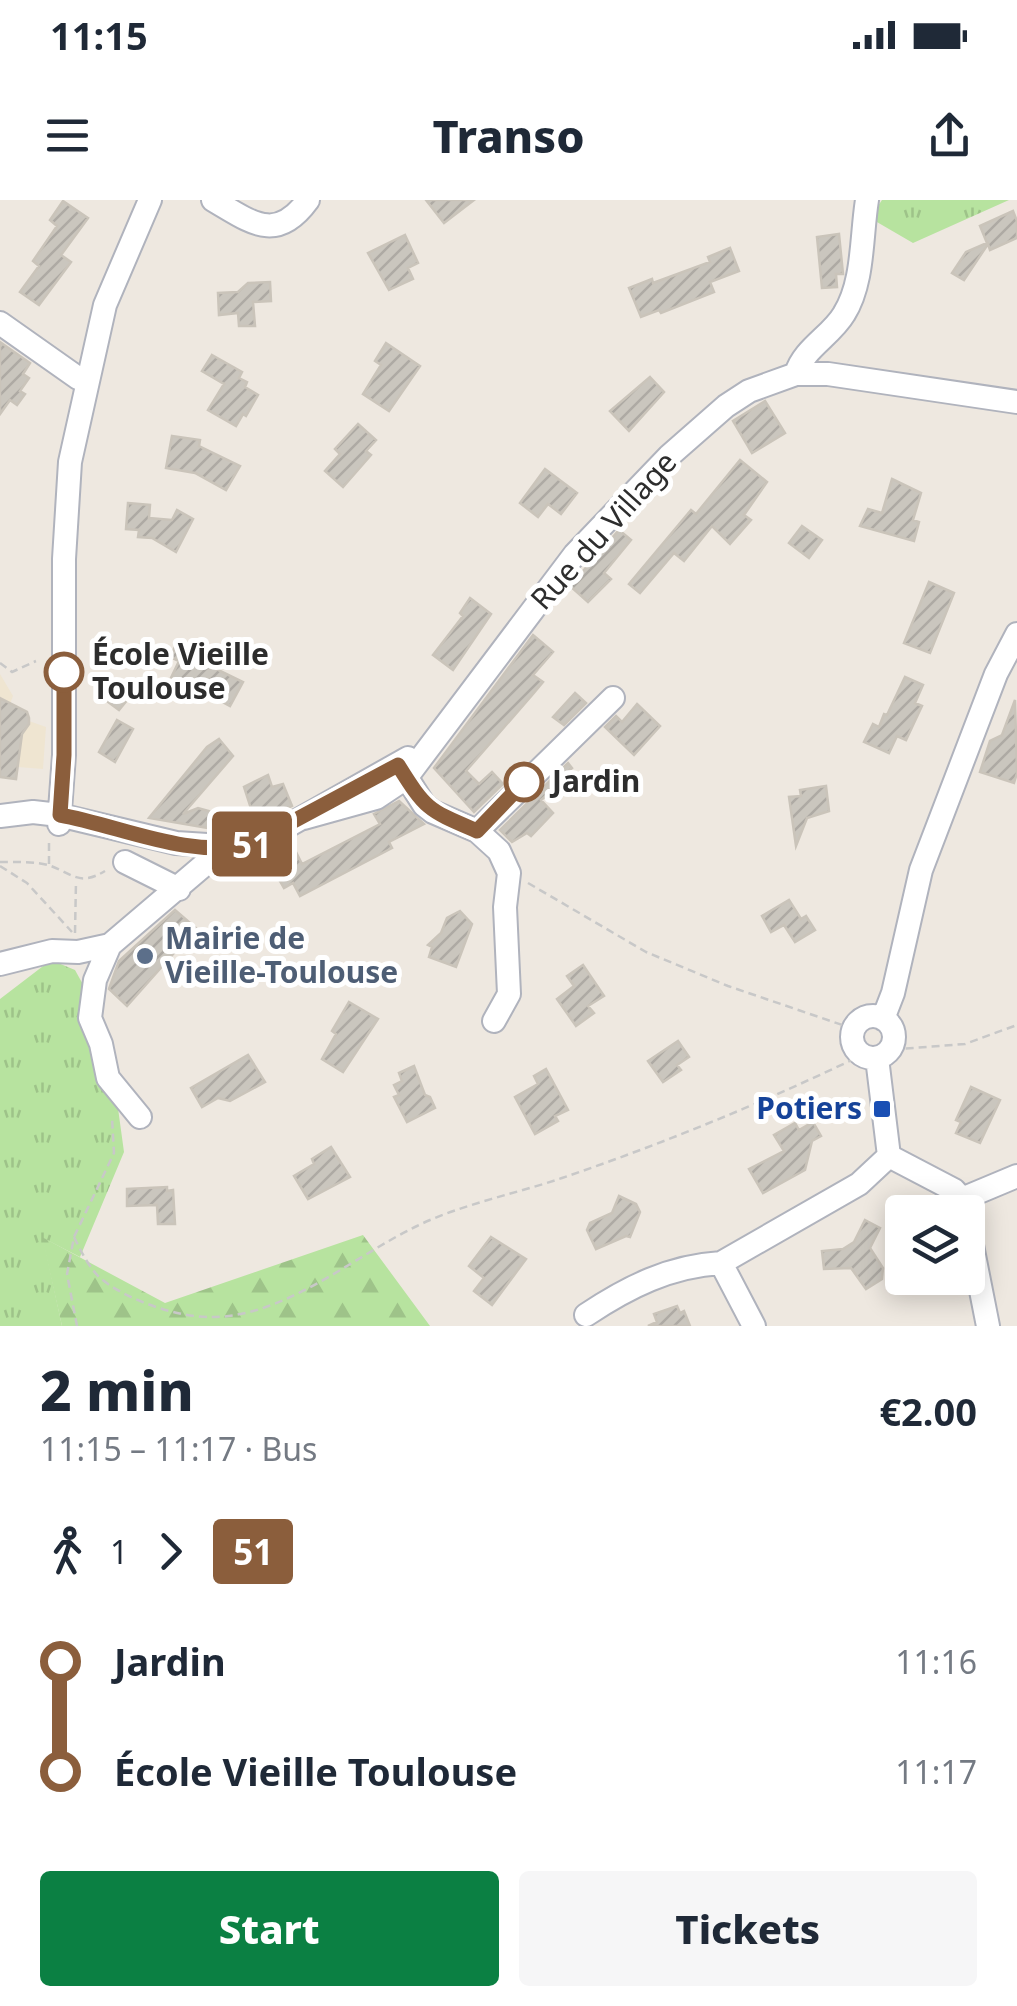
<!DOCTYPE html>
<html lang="en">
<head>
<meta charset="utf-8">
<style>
  body { margin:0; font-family:"Noto Sans",sans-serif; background:#f6f6f7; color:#1f2937; height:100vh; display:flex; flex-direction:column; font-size:38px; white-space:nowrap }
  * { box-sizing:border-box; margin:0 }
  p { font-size:32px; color:#747a83 }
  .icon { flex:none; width:55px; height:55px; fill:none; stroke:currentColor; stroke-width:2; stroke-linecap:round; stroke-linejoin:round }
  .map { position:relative; height:1126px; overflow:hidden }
  .sheet { display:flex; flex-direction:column; background:#fff; flex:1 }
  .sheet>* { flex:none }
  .badge { padding:0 20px; border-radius:8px; font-size:35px; line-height:65px }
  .buttons { position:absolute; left:885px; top:995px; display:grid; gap:20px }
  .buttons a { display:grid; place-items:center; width:100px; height:100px; border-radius:10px; background:#fff; box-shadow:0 5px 25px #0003; font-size:50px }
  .map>.badge { position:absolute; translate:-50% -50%; box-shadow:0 0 0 5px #fff }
  .legs { display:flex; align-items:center; gap:15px; height:110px; padding:0 40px; font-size:32px }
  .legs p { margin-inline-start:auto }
  .head { display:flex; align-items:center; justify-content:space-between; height:170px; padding:0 40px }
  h1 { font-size:55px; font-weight:800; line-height:75px }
  .action { display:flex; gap:20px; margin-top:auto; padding:20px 40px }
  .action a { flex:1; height:115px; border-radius:10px; background:#0b8043; color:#fff; font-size:40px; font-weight:800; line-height:115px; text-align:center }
  .action a+a { background:#f6f6f7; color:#1f2937 }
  ul { padding:0 40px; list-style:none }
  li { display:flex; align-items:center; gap:35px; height:110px; font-size:38px }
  li i { display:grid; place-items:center; width:15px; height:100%; margin:0 12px; background:currentColor }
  li i::after { content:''; width:25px; height:25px; margin:-12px; border:8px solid; border-radius:50%; background:#fff }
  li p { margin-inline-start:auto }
  li:first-child i { background:linear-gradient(#0000 50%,currentColor 0) }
  li:last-child i { background:linear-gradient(currentColor 50%,#0000 0) }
  .status { display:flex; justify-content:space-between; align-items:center; height:70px; padding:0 50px; background:#fff; direction:ltr }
  .status svg { height:28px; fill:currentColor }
  header { display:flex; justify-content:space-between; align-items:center; height:130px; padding:0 40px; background:#fff; font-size:45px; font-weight:800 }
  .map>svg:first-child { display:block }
  .education { fill:#efe5d1 }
  .grass { fill:url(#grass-tufts) }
  .forest { fill:url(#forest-firs) }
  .building { fill:url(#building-hatch); stroke:#cac4ba; stroke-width:2.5 }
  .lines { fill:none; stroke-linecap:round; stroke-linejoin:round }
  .minor-casing { stroke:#b0b3bd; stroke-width:26 }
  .path { stroke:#c8c8c8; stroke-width:2.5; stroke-dasharray:8 5; stroke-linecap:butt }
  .minor { stroke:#fff; stroke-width:22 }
  .line-1-casing { stroke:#fff; stroke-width:22 }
  .line-1 { stroke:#8b5e3c; stroke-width:15 }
  .stop-1-dot { fill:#fff; stroke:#8b5e3c; stroke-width:5 }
  .service-dot { fill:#5c6f8a; stroke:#fff; stroke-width:4 }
  .transit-dot { fill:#1a4fb4; stroke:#fff; stroke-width:4 }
  .labels { text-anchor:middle; stroke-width:10; stroke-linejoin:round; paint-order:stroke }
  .street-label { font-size:30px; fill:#2d2d2d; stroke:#fff }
  .stop-label { font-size:30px; font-weight:bold; fill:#2d2d2d; stroke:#fff; text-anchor:start }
  .service-label { font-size:30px; font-weight:bold; fill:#4e5e75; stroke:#fff; text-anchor:start }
  .transit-label { font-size:30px; font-weight:bold; fill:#164399; stroke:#fff; text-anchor:end }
</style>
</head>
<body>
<div class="status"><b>11:15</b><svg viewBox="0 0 49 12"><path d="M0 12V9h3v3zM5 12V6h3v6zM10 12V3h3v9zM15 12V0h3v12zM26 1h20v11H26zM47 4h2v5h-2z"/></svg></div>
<header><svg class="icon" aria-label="menu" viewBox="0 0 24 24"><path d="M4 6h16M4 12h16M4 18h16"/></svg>Transo<svg class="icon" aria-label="share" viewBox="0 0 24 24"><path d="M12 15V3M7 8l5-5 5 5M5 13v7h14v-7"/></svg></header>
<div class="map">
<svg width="1017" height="1126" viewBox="0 0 1017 1126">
  <defs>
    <pattern id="grass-tufts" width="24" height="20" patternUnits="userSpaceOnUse" patternTransform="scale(2.5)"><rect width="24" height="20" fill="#b7e39f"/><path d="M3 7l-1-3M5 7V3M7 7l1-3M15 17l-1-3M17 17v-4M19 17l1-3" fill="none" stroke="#9ec389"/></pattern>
    <pattern id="forest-firs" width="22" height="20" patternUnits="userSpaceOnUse" patternTransform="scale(2.5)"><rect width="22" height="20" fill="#b7e39f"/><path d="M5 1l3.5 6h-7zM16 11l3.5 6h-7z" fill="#9ec389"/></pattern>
    <pattern id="building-hatch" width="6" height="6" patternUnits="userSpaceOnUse" patternTransform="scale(2.5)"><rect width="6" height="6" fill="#cac6be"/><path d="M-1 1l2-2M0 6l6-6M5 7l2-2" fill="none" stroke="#aeaaa4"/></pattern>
  </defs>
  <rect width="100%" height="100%" fill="#eee8e0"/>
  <path class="education" d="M 0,474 L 13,496 L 10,504 L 27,512 L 29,521 L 46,527 L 43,569 L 18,567 L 16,579 L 0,577 Z"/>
  <path class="grass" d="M 882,0 L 1009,0 L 913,43 L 870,18 Z
    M 51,760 L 75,770 L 107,828 L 124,952 L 80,1057 L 43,1038 L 62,1126 L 0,1126 L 0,799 Z"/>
  <path class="forest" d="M 363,1035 L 430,1126 L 62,1126 L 42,1037 L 165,1103 Z"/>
  <path class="building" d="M 426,0 L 474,0 L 444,23 Z
    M 63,1 L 88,18 L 61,55 L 71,62 L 39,105 L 20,92 L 39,66 L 33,61 L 57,26 L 50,20 Z
    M 1013,11 L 1017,21 L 1017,38 L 990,50 L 988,44 L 964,80 L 952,73 L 966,52 L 987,43 L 980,26 Z
    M 839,34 L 843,74 L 836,74 L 837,87 L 822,88 L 817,37 Z
    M 405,35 L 418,63 L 408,68 L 413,79 L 389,90 L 368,53 Z
    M 730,48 L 739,71 L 710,82 L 714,92 L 661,113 L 659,110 L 641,117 L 629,88 L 652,79 L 653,83 L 710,62 L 708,57 Z
    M 270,82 L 271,101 L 253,102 L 255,126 L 239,126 L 238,113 L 219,115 L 218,93 L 238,92 L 248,83 Z
    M 0,142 L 30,163 L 23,174 L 29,178 L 20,191 L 25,194 L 17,205 L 10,200 L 0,214 Z
    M 386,143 L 420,166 L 389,211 L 363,194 L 381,165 L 375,161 Z
    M 212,155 L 242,172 L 239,178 L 247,182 L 245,187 L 258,195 L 246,216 L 243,214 L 236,226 L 208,210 L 224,184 L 202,171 Z
    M 650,177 L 664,192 L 629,231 L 610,211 Z
    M 765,201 L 785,233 L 752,253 L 733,221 Z
    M 358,224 L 376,240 L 366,251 L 371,255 L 343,287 L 325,271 L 340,254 L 335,249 Z
    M 172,236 L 200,240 L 199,246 L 240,266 L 226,290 L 195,273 L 166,268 Z
    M 740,260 L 767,282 L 744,315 L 751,320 L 730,344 L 712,326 L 684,361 L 674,353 L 640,393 L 629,384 L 691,310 L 696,314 Z
    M 545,269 L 577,293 L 561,314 L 548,304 L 538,317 L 520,303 Z
    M 892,279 L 921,293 L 913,320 L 919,322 L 914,341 L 860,326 L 868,309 L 882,313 Z
    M 128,303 L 150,305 L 149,318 L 172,320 L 177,310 L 193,319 L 176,352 L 152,338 L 138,337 L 139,330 L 126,329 Z
    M 802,326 L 822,340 L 809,358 L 789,343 Z
    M 619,330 L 631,340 L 604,373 L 611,379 L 588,402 L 570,386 Z
    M 929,382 L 954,393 L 930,453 L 904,443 Z
    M 470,398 L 491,414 L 453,470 L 433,455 L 463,416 L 460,413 Z
    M 533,435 L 553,452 L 533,475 L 543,482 L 533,494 L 466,571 L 479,584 L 492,572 L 503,584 L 474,612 L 434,568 Z
    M 178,441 L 218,460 L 214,468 L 243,482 L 230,506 L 202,491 L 200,496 L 170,480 L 179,461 L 170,457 Z
    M 905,477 L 923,485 L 915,503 L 922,506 L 906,540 L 897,536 L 889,553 L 864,542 L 873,524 L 879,527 L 884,514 L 887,515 Z
    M 108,485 L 128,499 L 119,510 L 100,496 Z
    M 575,493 L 586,503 L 564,525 L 553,517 Z
    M 0,498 L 27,512 L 29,518 L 29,524 L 22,534 L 16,579 L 0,577 Z
    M 1015,500 L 1017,573 L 1014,583 L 980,572 L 990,541 L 1002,535 Z
    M 637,504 L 660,526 L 634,555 L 605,527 L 616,516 L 622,522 Z
    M 117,520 L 133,529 L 115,562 L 99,552 Z
    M 219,539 L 233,556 L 183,614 L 198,608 L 256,624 L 225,631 L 149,618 L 207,547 Z
    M 568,563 L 572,568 L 565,574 L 568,578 L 541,600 L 553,613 L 531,636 L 527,633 L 512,642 L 500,630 Z
    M 268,575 L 272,587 L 283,584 L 292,606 L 256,624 L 244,587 Z
    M 826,586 L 829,611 L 807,618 L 796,646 L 789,597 L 801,596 L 800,590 Z
    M 399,601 L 424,624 L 389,642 L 392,648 L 300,696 L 293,683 L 284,688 L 265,655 L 291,642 L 302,664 L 380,624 L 374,614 Z
    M 789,700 L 801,719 L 806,716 L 815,730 L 795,742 L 784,725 L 771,732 L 762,716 Z
    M 175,710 L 196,728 L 127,806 L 109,789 L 119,761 Z
    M 460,711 L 472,724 L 456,767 L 429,757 L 432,747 L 428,745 L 441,733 L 447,718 Z
    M 583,765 L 604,796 L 588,806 L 594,813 L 576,826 L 557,799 L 574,786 L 567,776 Z
    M 349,802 L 378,819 L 343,872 L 322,859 L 336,834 L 332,831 Z
    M 678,841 L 689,857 L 677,865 L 681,870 L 663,882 L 648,861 Z
    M 248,855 L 265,882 L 230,901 L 218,898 L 202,907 L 191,888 Z
    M 414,866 L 425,895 L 430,897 L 435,908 L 407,922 L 394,897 L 399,895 L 394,885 L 402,881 L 399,873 Z
    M 546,869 L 568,910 L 555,916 L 558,921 L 535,934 L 515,897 L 538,884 L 534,876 Z
    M 971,887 L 1000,900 L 980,943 L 956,933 L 961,922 L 956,920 Z
    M 813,922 L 821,936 L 812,941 L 805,970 L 763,993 L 749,969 L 784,951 L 774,935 L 795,923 L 799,930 Z
    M 331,947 L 350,977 L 308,999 L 294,976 L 314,964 L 312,959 Z
    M 167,987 L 167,991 L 173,990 L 175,1024 L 158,1024 L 157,1005 L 127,1006 L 127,989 Z
    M 619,996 L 636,1004 L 640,1012 L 630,1037 L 626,1036 L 596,1049 L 587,1030 L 590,1023 L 612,1013 Z
    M 865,1020 L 880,1028 L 870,1048 L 883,1068 L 882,1079 L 866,1089 L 851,1068 L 824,1069 L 822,1051 L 843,1049 L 854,1042 Z
    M 491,1037 L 526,1059 L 492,1105 L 474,1091 L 484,1078 L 469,1066 Z
    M 677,1106 L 680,1113 L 684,1111 L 690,1126 L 648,1126 L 657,1122 L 654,1114 Z"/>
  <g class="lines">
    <g class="minor-casing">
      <path id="minor" d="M 213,0 C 251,22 276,44 308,0
        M 0,123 L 78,178 L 86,180
        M 796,174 C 803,149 831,136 844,114 C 864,82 861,37 867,0
        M 400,567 L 424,605 L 433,612 L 477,631 L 499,651 L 509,673 L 505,707 L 509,794 L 494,821
        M 0,616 L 33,612 L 59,615 L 176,643 L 238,647 L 270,636 L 408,558
        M 304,618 L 376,598 L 406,578 L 575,354 L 669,256 L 726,206 L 749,191 L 796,174 L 828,174 L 1017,202
        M 59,624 L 64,555 L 64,359 L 70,262 L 105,105 L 150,0
        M 477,631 L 613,498
        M 125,662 L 179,689
        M 110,745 L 95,780 L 90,818 L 101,844 L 108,878 L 140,917
        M 0,764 L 52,751 L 78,752 L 110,745 L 224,648
        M852 837a21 21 0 1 1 42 0a21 21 0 1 1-42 0Z
        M 883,819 L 893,793 L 921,670 L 996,474 L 1017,434
        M 877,858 L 889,956
        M 889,956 L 954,990 L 962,999 L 965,1012
        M 962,999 L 1017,976
        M 968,1025 L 988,1126
        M 586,1115 C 628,1087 670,1066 721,1063
        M 754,1126 L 721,1063 L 859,984 L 889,956"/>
    </g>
    <path class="path" d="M 0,463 L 12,472 L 36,461
      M 0,662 C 16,662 36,661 51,666 C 74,675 80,686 105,671
      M 49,664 L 49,642
      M 0,666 L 27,683 L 72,732
      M 528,683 L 646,752 L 728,786 L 854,829
      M 75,733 L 76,681
      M 893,847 L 899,849 L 965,844 L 1017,825
      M 74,1037 C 81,1051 87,1064 98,1076 C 123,1099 176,1117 210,1117 C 284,1118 354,1056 417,1026 C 462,1004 515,994 562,978 C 662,944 762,903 858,857
      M 77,1126 L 67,1074 L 74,1037 L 114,953 L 112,918"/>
    <use href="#minor" class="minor"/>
  </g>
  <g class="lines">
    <g class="line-1-casing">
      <path id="line-1" d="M 64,472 L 64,555 L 60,615 C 121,626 188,659 251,644 L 398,565 C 426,610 428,610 477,631 L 524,582"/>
    </g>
    <use href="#line-1" class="line-1"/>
  </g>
  <g class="stop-1-dot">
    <circle cx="64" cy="472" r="18"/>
    <circle cx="524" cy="582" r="18"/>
  </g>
  <circle class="service-dot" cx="145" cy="756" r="10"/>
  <rect class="transit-dot" x="872" y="899" width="20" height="20" rx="5"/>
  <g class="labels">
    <g class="street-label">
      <text transform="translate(604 331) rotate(-48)" y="10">Rue du Village</text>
    </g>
    <g class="stop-label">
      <text x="92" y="465">École Vieille<tspan x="92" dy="34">Toulouse</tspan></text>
      <text x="552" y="592">Jardin</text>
    </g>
    <g class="service-label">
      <text x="165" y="749">Mairie de<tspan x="165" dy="34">Vieille-Toulouse</tspan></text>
    </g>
    <g class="transit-label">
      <text x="862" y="919">Potiers</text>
    </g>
  </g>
</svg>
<div class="buttons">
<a><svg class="icon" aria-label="layers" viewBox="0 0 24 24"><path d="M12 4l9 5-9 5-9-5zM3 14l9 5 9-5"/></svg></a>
</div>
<b class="badge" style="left:252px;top:644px;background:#8b5e3c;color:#fff">51</b>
</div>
<section class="sheet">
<div class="head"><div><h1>2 min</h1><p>11:15 – 11:17 · Bus</p></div><b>€2.00</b></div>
<div class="legs"><svg class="icon" aria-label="walk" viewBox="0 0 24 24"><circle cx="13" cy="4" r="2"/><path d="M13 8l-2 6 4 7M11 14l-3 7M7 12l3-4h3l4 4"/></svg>1<svg class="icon" aria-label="forward" viewBox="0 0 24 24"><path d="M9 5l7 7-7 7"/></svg><b class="badge" style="background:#8b5e3c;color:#fff">51</b></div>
<ul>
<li><i style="color:#8b5e3c"></i><b>Jardin</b><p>11:16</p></li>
<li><i style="color:#8b5e3c"></i><b>École Vieille Toulouse</b><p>11:17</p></li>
</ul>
<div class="action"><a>Start</a><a>Tickets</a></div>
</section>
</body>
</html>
